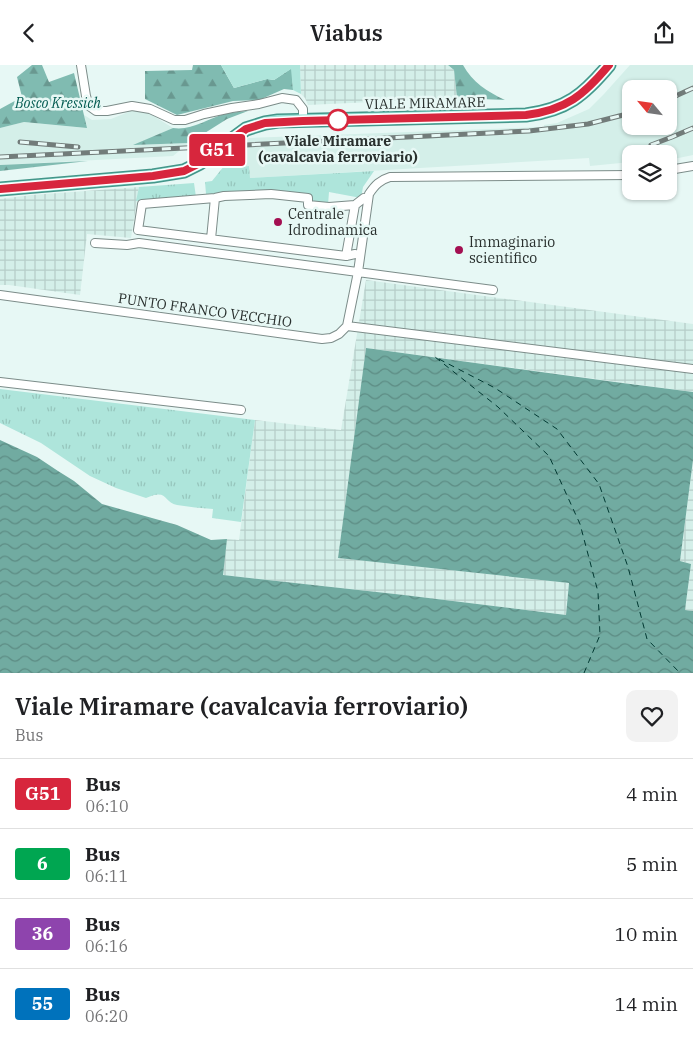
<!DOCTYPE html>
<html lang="it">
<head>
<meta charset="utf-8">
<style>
  body { margin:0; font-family:"IBM Plex Serif",serif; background:#f2f2f2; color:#202124; height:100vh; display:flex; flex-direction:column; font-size:19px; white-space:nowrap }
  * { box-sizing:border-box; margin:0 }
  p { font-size:16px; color:#757577 }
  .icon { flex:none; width:28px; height:28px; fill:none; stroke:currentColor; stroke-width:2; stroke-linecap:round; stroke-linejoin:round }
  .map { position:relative; height:608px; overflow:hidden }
  .sheet { display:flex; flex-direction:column; background:#fff; flex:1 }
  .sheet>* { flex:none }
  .badge { padding:0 10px; border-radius:4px; font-size:18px; line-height:32px }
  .needle { width:32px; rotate:299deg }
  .tools { position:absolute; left:622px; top:15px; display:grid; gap:10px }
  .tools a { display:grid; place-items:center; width:55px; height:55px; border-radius:10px; background:#fff; box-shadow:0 1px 4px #0004; font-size:25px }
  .map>.badge { position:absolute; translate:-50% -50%; box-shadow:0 0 0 2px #fff }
  .round { display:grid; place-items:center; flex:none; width:52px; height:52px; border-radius:10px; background:#f2f2f2 }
  .summary { display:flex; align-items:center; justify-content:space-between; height:85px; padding:0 15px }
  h1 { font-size:24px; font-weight:600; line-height:38px }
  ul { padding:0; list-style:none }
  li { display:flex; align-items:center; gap:15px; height:70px; padding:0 15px; border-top:1px solid #e0e0e0 }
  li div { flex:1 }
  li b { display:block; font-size:19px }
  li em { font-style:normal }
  li .badge { min-width:55px; font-weight:700; text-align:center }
  header { display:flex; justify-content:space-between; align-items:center; height:65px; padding:0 15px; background:#fff; font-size:22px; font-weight:600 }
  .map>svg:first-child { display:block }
  .built { fill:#d4efe9; fill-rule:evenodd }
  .industrial { fill:url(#industrial-grid) }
  .grass { fill:url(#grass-tufts) }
  .forest { fill:url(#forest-firs) }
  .pitch { fill:#aee5db }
  .water { fill:url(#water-waves) }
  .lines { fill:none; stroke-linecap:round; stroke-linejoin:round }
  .ferry { stroke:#003831; stroke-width:1; stroke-dasharray:6 5; stroke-linecap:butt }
  .street-casing { stroke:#7c8c89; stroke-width:10 }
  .primary-casing { stroke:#44968a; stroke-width:15 }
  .street { stroke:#fff; stroke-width:8 }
  .primary { stroke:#97e1d6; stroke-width:12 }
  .rail-casing { stroke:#727c7a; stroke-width:5 }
  .rail { stroke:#e7f8f5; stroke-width:3; stroke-dasharray:9; stroke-linecap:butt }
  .line-casing { stroke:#fff; stroke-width:11 }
  .line { stroke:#d7263d; stroke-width:8 }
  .stop-dot { fill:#fff; stroke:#d7263d; stroke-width:2.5 }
  .poi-dot { fill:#a30f51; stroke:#e7f8f5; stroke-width:2 }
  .labels { text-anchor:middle; stroke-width:5; stroke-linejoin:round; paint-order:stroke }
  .park-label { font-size:14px; font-style:italic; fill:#025a50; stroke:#e7f8f5 }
  .street-label { font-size:14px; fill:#29302e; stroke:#e7f8f5 }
  .stop-label { font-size:14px; font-weight:bold; fill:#29302e; stroke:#e7f8f5 }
  .poi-label { font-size:14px; fill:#29302e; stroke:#e7f8f5; text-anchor:start }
</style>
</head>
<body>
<header><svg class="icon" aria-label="back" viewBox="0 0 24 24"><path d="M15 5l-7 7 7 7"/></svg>Viabus<svg class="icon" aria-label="share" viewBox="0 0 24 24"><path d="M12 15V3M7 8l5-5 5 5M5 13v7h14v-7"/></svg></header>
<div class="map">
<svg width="693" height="608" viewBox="0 0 693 608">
  <defs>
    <pattern id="industrial-grid" width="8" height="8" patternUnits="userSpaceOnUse" patternTransform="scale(1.25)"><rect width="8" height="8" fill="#d4efe9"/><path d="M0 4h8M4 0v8" fill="none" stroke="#b6cdc8"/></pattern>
    <pattern id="grass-tufts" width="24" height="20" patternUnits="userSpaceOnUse" patternTransform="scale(1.25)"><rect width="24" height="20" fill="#aee5db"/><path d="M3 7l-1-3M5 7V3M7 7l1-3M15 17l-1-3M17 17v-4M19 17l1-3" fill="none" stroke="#96c5bc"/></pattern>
    <pattern id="forest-firs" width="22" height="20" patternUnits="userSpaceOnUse" patternTransform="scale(1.25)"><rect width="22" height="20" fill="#80bbb1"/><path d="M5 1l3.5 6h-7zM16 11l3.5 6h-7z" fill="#699890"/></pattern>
    <pattern id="water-waves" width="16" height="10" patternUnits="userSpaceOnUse" patternTransform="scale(1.25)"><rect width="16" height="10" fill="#71aba1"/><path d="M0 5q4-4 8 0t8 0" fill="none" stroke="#5d8c84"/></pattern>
  </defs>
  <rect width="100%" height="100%" fill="#e7f8f5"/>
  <path class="built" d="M 630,0 L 693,0 L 693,90 L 669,95 L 669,89 L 631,89 L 631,97 L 590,101 L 589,93 L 250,113 L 233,103 L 233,90 L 248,73 L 544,62 L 544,60 L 557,58 L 589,44 L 604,29 ZM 631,24 L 669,24 L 669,61 L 631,61 Z
    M 131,46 L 138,46 L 147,47 L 173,63 L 135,80 L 189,78 L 173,91 L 0,100 L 0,63 L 24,57 L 86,63 L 84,50 L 92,55 L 111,54 Z"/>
  <path class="industrial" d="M 300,0 L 448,0 L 454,5 L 457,33 L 308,40 L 305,33 L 301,29 Z
    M 139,122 L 131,173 L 87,169 L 80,230 L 9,220 L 0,220 L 0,134 L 32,130 Z
    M 366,215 L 693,259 L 693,327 L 366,283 L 338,493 L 569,518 L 566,550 L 404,530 L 222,510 L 227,474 L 239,475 L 255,355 L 341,365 Z
    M 693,395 L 693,546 L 685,545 L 691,499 L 680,496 Z"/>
  <path class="grass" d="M 233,90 L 233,103 L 249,101 L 250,113 L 374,106 L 363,122 L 361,133 L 329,127 L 328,140 L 309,138 L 310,132 L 273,127 L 206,129 L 205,117 L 212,116 Z
    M 194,118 L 196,132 L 136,136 L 139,122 Z
    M 0,324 L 255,355 L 241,457 L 212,453 L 213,444 C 201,443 189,442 177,440 C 163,437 168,423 146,433 L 116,423 L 90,411 L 41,378 L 0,358 Z"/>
  <path class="forest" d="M 32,0 L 42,0 L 49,17 L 74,8 L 87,63 L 24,57 L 0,63 L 0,44 L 22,32 L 17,12 Z
    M 193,0 L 221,0 L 234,23 L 267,14 L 274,15 L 292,3 L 293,25 L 284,24 L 259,35 L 233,36 L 177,50 L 145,34 L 145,6 L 192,5 Z
    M 448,0 L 463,0 C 472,17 488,27 505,35 L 457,33 L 454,5 Z
    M 248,46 L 227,54 L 189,78 L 133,80 L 173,63 C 191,66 207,54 224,49 C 231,47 240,47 248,46 Z
    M 88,96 L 0,106 L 0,100 Z"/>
  <path class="pitch" d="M 221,0 L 300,0 L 301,29 L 293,25 L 291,4 L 274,15 L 267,14 L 234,23 Z"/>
  <path class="water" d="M 366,283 L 615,317 L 693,327 L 693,395 L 680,496 L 691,499 L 685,545 L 693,546 L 693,608 L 0,608 L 0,375 L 37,392 L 58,406 L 74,416 L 102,439 L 177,460 L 211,475 L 227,474 L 223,510 L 404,530 L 566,550 L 569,518 L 338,493 Z"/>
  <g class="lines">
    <path class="ferry" d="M 584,608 L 600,570 L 598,527 L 580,459 L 549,391 L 498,342 L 435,292 L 495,323 L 557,364 L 599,419 L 628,502 L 647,574 L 680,608"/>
    <g class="street-casing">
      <path id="street" d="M 81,0 L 86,31 L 89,41 L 96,46 L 107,46 L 132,41 L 150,44 L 174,55 L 185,55 L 204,49 L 232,43 L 259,39 L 282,33 L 296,35 L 303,44 L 303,56
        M 669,105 L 693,101
        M 355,140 L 329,142 L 308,140 L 308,133 L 271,129 L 224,131 L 215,133 L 142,139 L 138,165 L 346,191 L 355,189
        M 211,174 L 215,133
        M 95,178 L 127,180 L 139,178 L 493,225
        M 346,191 L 355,140 L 364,133
        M 0,230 L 322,274 L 331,273 L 339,269 L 347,261 L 358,207 L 369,129 C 375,120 380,115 390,112 L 631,110
        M 347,261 L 693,304
        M 0,317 L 241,345"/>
    </g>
    <g class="primary-casing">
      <path id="primary" d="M 0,124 L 153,111 L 184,106 L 200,98 L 246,64 L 265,58 L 278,56 L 526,50 C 566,45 584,30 609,0"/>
    </g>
    <use href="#street" class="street"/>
    <use href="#primary" class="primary"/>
    <g class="rail-casing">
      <path id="rail" d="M 669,34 L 693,23
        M 20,77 L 78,82
        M 651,80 L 672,72 L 693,63
        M 0,92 L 529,66 L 588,59 L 631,48"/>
    </g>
    <use href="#rail" class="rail"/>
  </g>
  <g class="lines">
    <g class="line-casing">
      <path id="line" d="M 0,124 L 153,111 L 184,106 L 200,98 L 246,64 L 265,58 L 303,56 L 526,50 C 566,45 584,30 609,0"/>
    </g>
    <use href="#line" class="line"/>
  </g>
  <circle class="stop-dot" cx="338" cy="55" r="10"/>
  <g class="poi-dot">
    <circle cx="278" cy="157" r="5"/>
    <circle cx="459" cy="185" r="5"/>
  </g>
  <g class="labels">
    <g class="park-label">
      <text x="58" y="43">Bosco Kressich</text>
    </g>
    <g class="street-label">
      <text transform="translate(425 38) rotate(-1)" y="5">VIALE MIRAMARE</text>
      <text transform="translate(205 245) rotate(8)" y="5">PUNTO FRANCO VECCHIO</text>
    </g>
    <g class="stop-label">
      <text x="338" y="81">Viale Miramare<tspan x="338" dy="16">(cavalcavia ferroviario)</tspan></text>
    </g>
    <g class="poi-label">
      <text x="288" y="154">Centrale<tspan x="288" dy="16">Idrodinamica</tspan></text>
      <text x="469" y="182">Immaginario<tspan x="469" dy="16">scientifico</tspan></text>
    </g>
  </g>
</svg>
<div class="tools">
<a><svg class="needle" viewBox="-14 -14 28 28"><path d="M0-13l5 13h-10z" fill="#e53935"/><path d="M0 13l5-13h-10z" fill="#757577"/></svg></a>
<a><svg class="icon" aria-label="layers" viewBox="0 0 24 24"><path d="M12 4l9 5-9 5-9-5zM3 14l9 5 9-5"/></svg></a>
</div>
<b class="badge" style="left:217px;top:85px;background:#d7263d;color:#fff">G51</b>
</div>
<section class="sheet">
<div class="summary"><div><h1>Viale Miramare (cavalcavia ferroviario)</h1><p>Bus</p></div><a class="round"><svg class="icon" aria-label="heart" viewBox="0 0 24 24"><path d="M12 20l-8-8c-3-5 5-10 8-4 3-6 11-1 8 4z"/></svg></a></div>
<ul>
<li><span class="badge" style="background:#d7263d;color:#fff">G51</span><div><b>Bus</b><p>06:10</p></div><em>4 min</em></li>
<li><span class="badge" style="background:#00a651;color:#fff">6</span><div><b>Bus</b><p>06:11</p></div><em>5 min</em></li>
<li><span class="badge" style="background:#8e44ad;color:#fff">36</span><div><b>Bus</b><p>06:16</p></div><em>10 min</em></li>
<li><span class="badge" style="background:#0072bc;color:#fff">55</span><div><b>Bus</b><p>06:20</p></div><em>14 min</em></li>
</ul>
</section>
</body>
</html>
